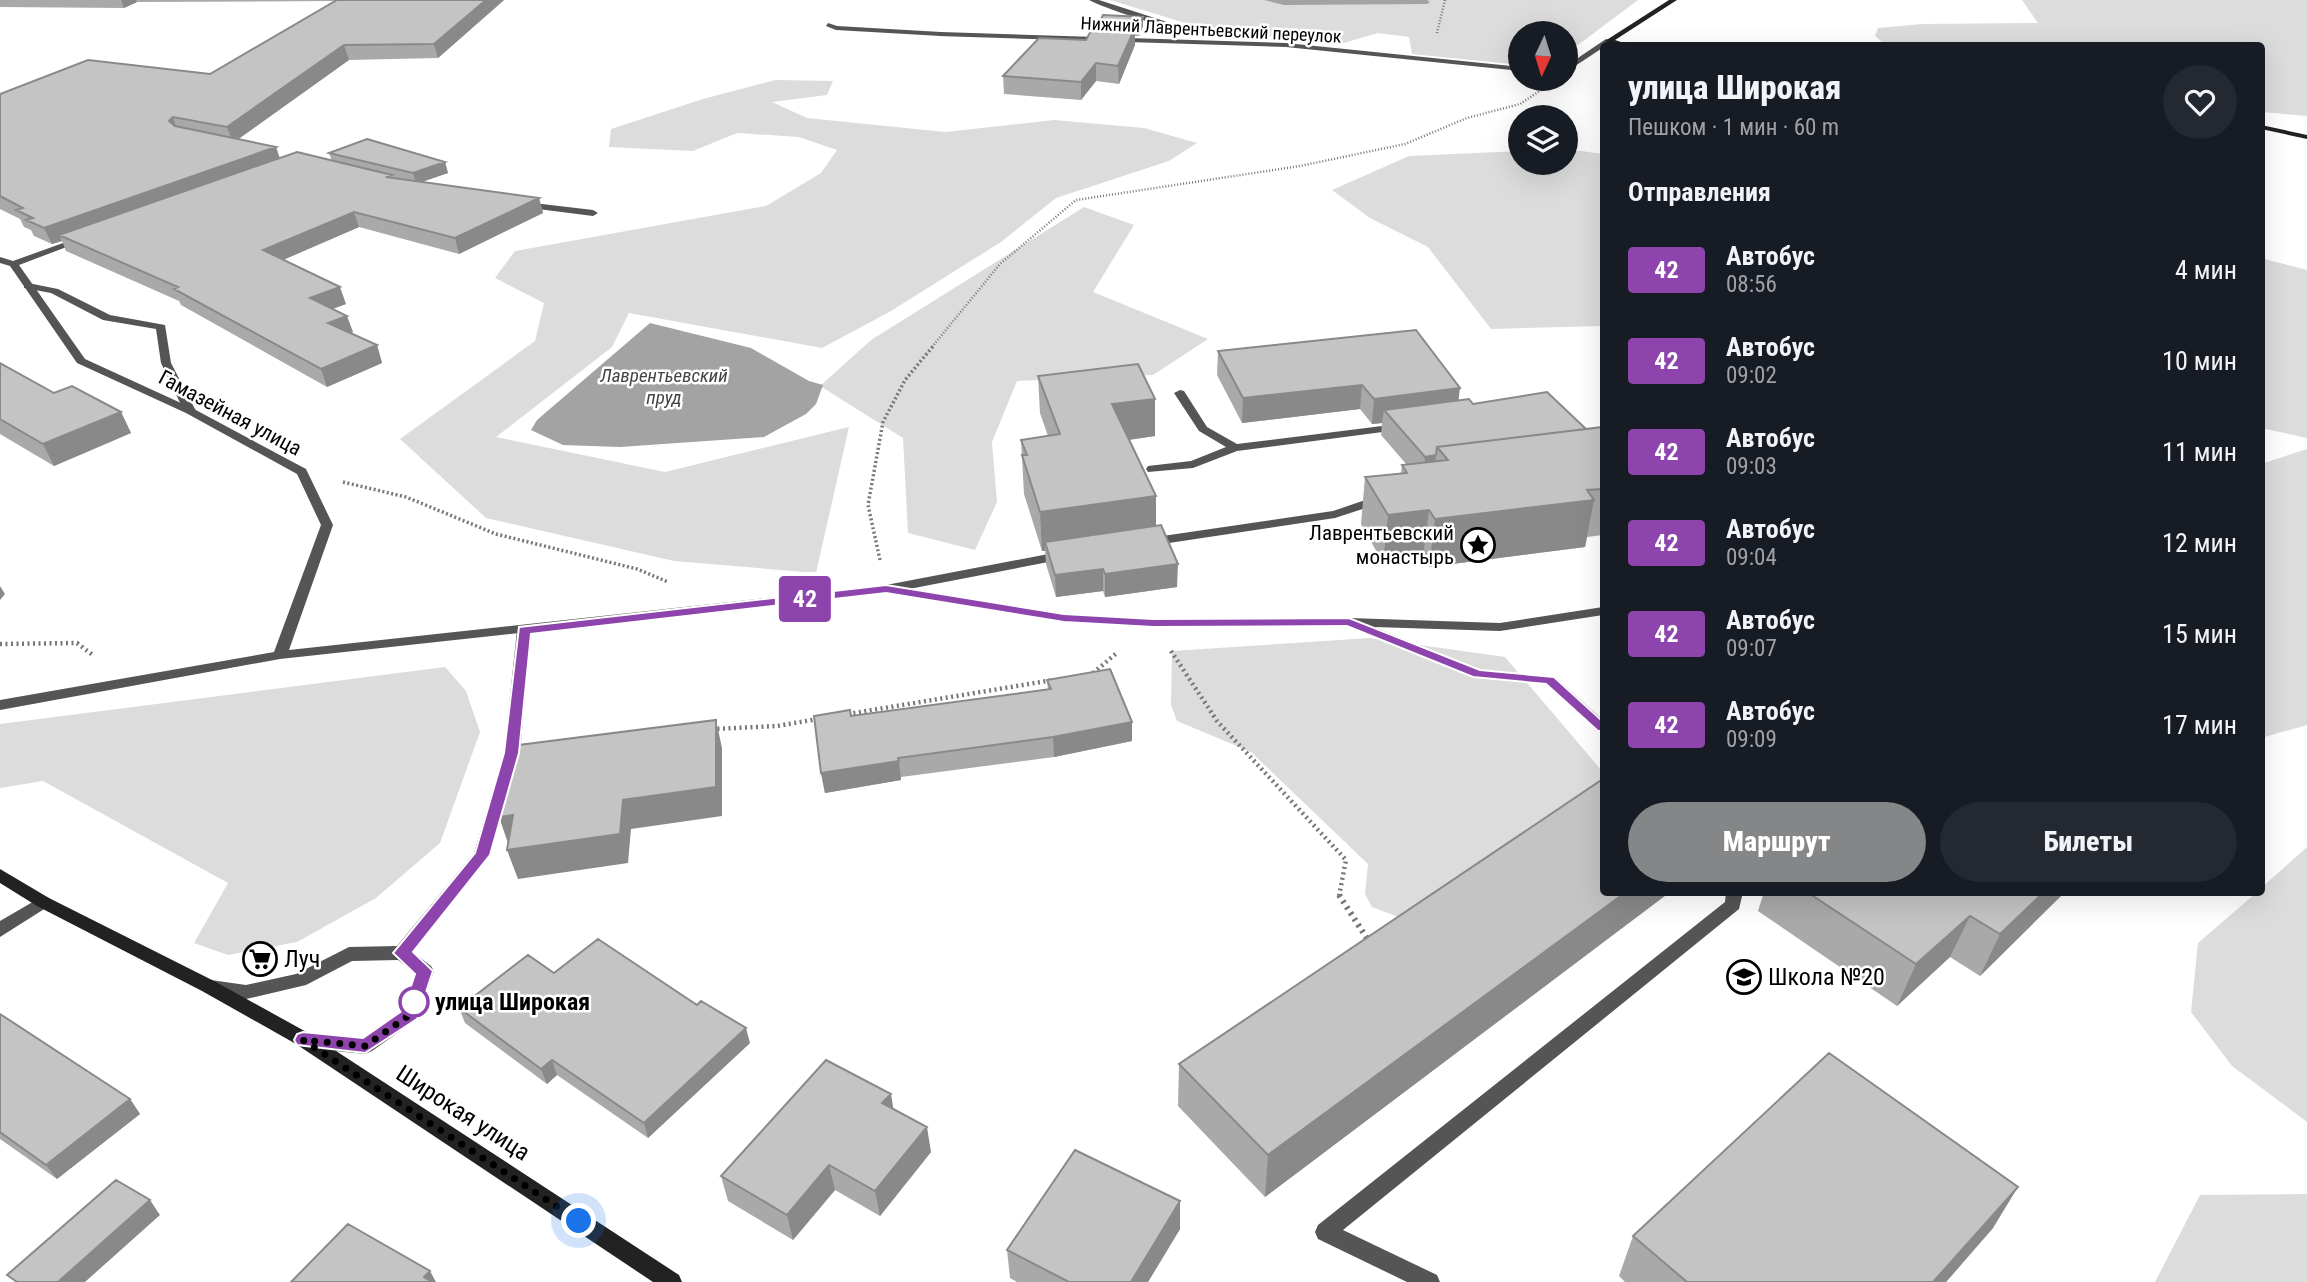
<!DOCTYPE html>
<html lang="ru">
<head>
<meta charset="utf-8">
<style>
  body { margin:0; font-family:"Roboto Condensed",sans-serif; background:#242831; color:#f1f3f6; height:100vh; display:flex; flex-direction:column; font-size:26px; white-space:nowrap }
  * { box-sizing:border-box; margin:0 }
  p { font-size:23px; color:#9ea1a6 }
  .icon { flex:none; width:38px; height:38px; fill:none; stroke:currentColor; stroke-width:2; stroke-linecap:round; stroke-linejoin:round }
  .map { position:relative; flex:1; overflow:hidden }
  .sheet { position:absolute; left:1600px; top:42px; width:665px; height:854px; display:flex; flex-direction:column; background:#171b24; border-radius:7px; box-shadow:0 7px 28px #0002 }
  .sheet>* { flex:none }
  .badge { padding:0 14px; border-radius:5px; font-size:24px; line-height:46px }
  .needle { width:46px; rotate:184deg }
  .fabs { position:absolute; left:1508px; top:21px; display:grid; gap:14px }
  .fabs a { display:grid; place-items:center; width:70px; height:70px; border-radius:50%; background:#171b24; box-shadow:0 7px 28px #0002; font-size:35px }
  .you { position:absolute; width:35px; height:35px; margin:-18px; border:5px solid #fff; border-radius:50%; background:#1a73e8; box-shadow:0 0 0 10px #1a73e833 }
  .map>.badge { position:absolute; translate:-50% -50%; box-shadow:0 0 0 4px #fff }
  h2 { padding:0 28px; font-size:26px; line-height:63px }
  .round { display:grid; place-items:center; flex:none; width:74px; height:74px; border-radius:37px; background:#242831 }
  .headline { display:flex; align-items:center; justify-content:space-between; height:119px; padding:0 28px }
  h1 { font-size:33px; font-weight:800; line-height:52px }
  .action { display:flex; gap:14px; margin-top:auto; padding:14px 28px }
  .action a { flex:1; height:80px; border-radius:42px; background:#858687; color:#fff; font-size:28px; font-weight:800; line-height:80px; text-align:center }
  .action a+a { background:#242831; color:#f1f3f6 }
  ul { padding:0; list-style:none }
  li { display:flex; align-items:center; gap:21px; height:91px; padding:0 28px }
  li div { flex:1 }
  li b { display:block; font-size:26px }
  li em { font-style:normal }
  li .badge { min-width:77px; font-weight:700; text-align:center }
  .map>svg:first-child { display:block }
  .green { fill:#dcdcdc }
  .water { fill:#a3a3a3 }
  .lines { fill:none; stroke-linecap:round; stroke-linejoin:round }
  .stream { fill:#a3a3a3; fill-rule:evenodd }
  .path-far3 { stroke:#777; stroke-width:2.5; stroke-dasharray:1 2; stroke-linecap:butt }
  .path-far2 { stroke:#777; stroke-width:3.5; stroke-dasharray:2 2.5; stroke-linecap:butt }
  .path-far1 { stroke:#777; stroke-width:4.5; stroke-dasharray:2 3.5; stroke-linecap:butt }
  .path { stroke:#777; stroke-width:6; stroke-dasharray:2.5 4.5; stroke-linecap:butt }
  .lane { fill:#555; fill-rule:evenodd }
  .street { fill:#555; fill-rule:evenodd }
  .secondary { fill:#222; fill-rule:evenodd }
  .wall { fill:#a9a9a9 }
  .shaded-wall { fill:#898989 }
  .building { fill:#c4c4c4; stroke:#898989; stroke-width:2 }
  .line { fill:#8e44ad; stroke:#fff; stroke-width:2 }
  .walk { stroke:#000; stroke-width:7; stroke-dasharray:0 12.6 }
  .stop-dot { fill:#fff; stroke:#8e44ad; stroke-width:3.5 }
  .labels { text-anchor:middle; stroke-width:5; stroke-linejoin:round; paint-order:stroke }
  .far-street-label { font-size:18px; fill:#000; stroke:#fff }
  .far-water-label { font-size:19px; font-style:italic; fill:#444; stroke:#fff }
  .street-label { font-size:21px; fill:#000; stroke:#fff }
  .poi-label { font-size:21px; fill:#000; stroke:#fff; text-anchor:end }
  .near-poi-label { font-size:24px; fill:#000; stroke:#fff; text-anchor:start }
  .near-stop-label { font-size:24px; font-weight:bold; fill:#000; stroke:#fff; text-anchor:start }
  .near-street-label { font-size:24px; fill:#000; stroke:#fff }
</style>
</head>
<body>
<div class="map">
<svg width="2307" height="1282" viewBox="0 0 2307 1282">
  <rect width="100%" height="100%" fill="#fff"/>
  <path class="green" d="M 1110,0 L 1638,0 L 1566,54 L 1566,33 L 1521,33 L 1521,65 L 1412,54 L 1409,37 L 1378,33 L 1340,44 L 1205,29 Z
    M 2022,0 L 2307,0 L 2307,116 L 2261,112 L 2261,46 L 1887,46 L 1875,36 L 1878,28 L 1923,24 L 2038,23 Z
    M 775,80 L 833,81 L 827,95 L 772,102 L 807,118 L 945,132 L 1054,120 L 1144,128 L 1197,143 L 1169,161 L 1056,198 L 1001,242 L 891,311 L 822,348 L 629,313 L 612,347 L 496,437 L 665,472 L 849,427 L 816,573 L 674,561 L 486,518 L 400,439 L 535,341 L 544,303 L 495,278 L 515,251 L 766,206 L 821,173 L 837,150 L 799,137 L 737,133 L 693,151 L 609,147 L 611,129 L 703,99 Z
    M 1566,149 L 1603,154 L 1603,326 L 1491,329 L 1428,247 L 1370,218 L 1332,190 L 1409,156 L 1521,151 L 1521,163 L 1566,163 Z
    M 1084,207 L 1134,225 L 1093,292 L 1208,339 L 1153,375 L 1017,381 L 992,442 L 997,502 L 975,550 L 908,533 L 903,438 L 820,386 L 871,340 Z
    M 2261,258 L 2307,270 L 2307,438 L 2261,428 Z
    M 2307,449 L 2307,725 L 2261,738 L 2261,464 Z
    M 1370,638 L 1505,657 L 1603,772 L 1603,792 L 1401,918 L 1372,907 L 1365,894 L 1368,864 L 1251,752 L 1177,721 L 1171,705 L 1172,651 Z
    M 445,667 L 466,691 L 480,732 L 440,843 L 376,898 L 297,942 L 228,955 L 194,943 L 228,883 L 43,781 L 0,788 L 0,724 Z
    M 2307,847 L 2307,1122 L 2232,1066 L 2191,1012 L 2198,943 L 2256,893 L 2261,892 L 2261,888 Z
    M 2307,1194 L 2307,1282 L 2155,1282 L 2200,1195 Z"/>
  <path class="water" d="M 650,323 L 751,348 L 809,381 L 823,385 L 816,404 L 806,414 L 764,437 L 620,447 L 563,445 L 531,430 L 537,420 Z"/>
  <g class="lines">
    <path class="stream" d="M 1264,0 L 1427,0 L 1430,2 L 1427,4 L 1284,5 Z"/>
    <path class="path-far3" d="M 1437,33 L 1445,0
      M 932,347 L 1000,264 L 1076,200 L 1300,166 L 1405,144 L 1467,118 L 1520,104 L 1547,86"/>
    <path class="path-far2" d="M 343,482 L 406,497 L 496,534 L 637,569 L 668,582
      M 880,560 L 868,505 L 883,422 L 905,380 L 934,345"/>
    <path class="path-far1" d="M 0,644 L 77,643 L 94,656
      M 1171,651 L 1217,721 L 1346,860 L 1339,896
      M 1093,673 L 1118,652
      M 848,714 L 1053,680
      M 712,729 L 777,726 L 818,719"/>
    <path class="path" d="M 1339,895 L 1368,940"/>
    <path class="lane" d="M 828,23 L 837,26 L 941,32 L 945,34 L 941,36 L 836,30 L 826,26 Z
      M 28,283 L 58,289 L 110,315 L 165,325 L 171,363 L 196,411 L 194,413 L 186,413 L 184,411 L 161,363 L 156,329 L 103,320 L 51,293 L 24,288 L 24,284 Z
      M 1180,390 L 1184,391 L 1207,427 L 1237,444 L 1398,424 L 1404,427 L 1398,430 L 1237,451 L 1193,468 L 1148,472 L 1146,469 L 1148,466 L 1191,461 L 1226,447 L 1199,431 L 1174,393 Z
      M 1380,495 L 1384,496 L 1386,499 L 1384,502 L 1335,518 L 1149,546 L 1143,542 L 1149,538 L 1333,511 Z
      M 1064,551 L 1071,555 L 1069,558 L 909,589 L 1064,614 L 1153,619 L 1349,618 L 1500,623 L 1603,607 L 1603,615 L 1500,631 L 1374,627 L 1480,670 L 1555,677 L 1603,720 L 1603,733 L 1598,731 L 1546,684 L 1473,677 L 1354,629 L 1352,626 L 1153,627 L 1064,622 L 898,595 L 892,592 L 886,593 L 879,589 L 886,585 Z
      M 524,626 L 531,630 L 520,753 L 490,855 L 413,952 L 431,966 L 434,971 L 417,1019 L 372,1051 L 365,1054 L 305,1048 L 298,1045 L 296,1040 L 298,1035 L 305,1032 L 362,1038 L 403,1010 L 415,973 L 398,960 L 352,961 L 306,985 L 246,999 L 205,992 L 202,987 L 205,982 L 211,980 L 246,985 L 296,974 L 349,947 L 397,946 L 474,853 L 504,753 L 517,630 Z
      M 1726,892 L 1743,892 L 1739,909 L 1343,1230 L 1437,1275 L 1440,1282 L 1407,1282 L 1318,1239 L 1315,1232 L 1318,1225 L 1725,902 Z
      M 43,896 L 49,898 L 51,902 L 49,906 L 0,937 L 0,921 Z"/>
    <path class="street" d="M 1089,0 L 1099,0 L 1195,31 L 1220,36 C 1205,42 1105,9 1089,0 Z
      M 941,32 L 1286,43 L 1521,67 L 1521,71 L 1286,47 L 938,36 Z
      M 1606,39 L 1613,41 L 1566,72 L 1566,66 Z
      M 525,202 L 593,210 L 598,213 L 593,216 L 522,207 L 520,205 Z
      M 77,238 L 85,240 L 19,265 L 85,359 L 194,409 L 306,469 L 333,525 L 289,650 L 886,585 L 893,589 L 886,593 L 280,659 L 0,710 L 0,700 L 274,652 L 321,525 L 297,474 L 186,413 L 77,363 L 10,266 L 0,263 L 0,257 L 13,261 Z"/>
    <path class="secondary" d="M 1669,0 L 1677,0 L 1615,40 L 1633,46 L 1619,46 L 1605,41 Z
      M 2261,125 L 2307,135 L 2307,139 L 2261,129 Z
      M 0,869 L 49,898 L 214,981 L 310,1034 L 679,1275 L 682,1282 L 653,1282 L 296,1044 L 202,991 L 37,906 L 0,883 Z"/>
  </g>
  <path class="wall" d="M 0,0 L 504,0 L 438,58 L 349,60 L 238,139 L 276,147 L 280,158 L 332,161 L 329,153 L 445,162 L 448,173 L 421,182 L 539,198 L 543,213 L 459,254 L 359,227 L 283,260 L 346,304 L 332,309 L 353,332 L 350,334 L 377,345 L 382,363 L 327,387 L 181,305 L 179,301 L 66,251 L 62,241 L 52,244 L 34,236 L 31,230 L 24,227 L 20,219 L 0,209 L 0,94 L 210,74 L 335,1 L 137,2 L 124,8 L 0,7 Z
    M 1143,17 L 1143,26 L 1139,36 L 1135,36 L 1135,45 L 1119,84 L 1096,81 L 1081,100 L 1004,94 L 1003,76 L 1086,40 L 1098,27 L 1098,25 Z
    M 1218,351 L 1459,400 L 1586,429 L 1603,427 L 1603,535 L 1587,537 L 1585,547 L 1429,567 L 1423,557 L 1383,563 L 1361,524 L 1365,477 L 1401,473 L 1402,465 L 1407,465 L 1381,435 L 1382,423 L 1372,424 L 1360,409 L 1242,423 L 1217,375 Z
    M 0,363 L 54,393 L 121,412 L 131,433 L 54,466 L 0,434 Z
    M 1038,376 L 1155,399 L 1155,436 L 1129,440 L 1156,526 L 1177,587 L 1105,597 L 1103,591 L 1056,597 L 1046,564 L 1045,551 L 1042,551 L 1024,494 L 1021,440 L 1048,436 L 1040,413 Z
    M 1047,680 L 1132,741 L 1054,757 L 901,777 L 901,780 L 825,793 L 821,773 L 851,716 L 1048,690 Z
    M 1603,892 L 1670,892 L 1265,1197 L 1178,1106 L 1179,1064 Z
    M 1764,892 L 2065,892 L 1980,976 L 1950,957 L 1897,1006 L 1758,911 Z
    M 554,973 L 750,1043 L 648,1138 L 557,1075 L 547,1084 L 465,1023 L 459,1008 Z
    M 0,1014 L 130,1099 L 140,1114 L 57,1179 L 0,1139 Z
    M 893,1109 L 931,1152 L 880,1216 L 835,1190 L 793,1240 L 728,1201 L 721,1176 Z
    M 1180,1201 L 1180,1229 L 1148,1282 L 1017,1282 L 1010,1278 L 1007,1250 Z
    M 1993,1228 L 1946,1282 L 1625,1282 L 1619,1276 L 1633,1236 Z"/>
  <path class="shaded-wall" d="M 121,0 L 136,0 L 137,2 L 124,8 Z
    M 486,0 L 504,0 L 438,58 L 434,44 Z
    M 1143,17 L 1143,26 L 1139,36 L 1139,27 Z
    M 1135,28 L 1135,45 L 1119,84 L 1118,66 Z
    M 344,45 L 349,60 L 233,143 L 227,127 Z
    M 1096,63 L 1096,81 L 1081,100 L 1081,82 Z
    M 173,117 L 178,132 L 169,121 Z
    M 276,147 L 281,163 L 59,235 L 62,241 L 52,244 L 44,228 Z
    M 445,162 L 448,173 L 416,184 L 413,173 Z
    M 539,198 L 543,213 L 459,254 L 455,238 Z
    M 354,212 L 359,227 L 269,266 L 263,250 Z
    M 340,287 L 346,304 L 316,315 L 310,298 Z
    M 347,316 L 353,332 L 334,340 L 328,323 Z
    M 377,345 L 382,363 L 327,387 L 321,369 Z
    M 1362,385 L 1360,409 L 1242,423 L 1243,398 Z
    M 1460,388 L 1457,413 L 1384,410 L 1382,423 L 1372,424 L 1374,399 Z
    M 1155,399 L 1155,436 L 1113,442 L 1112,404 Z
    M 121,412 L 131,433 L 54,466 L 43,444 Z
    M 1436,455 L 1433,481 L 1422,482 L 1425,457 Z
    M 1156,496 L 1156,535 L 1045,542 L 1045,551 L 1042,551 L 1040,512 Z
    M 1594,500 L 1585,547 L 1429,567 L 1435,519 Z
    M 1429,510 L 1423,557 L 1383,563 L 1388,515 Z
    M 1178,564 L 1177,587 L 1105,597 L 1105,574 Z
    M 1103,569 L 1103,591 L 1056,597 L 1055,575 Z
    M 0,586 L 5,594 L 0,600 Z
    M 716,720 L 722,748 L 722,816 L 631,829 L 628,863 L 518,879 L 507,850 L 623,800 Z
    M 1132,722 L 1132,741 L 1054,757 L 1053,737 Z
    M 899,761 L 901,780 L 825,793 L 821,773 Z
    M 513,815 L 509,846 L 499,817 Z
    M 1626,892 L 1670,892 L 1265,1197 L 1268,1155 Z
    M 2044,892 L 2065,892 L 1980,976 L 2000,934 Z
    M 1970,916 L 1950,957 L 1897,1006 L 1916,964 Z
    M 746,1028 L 750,1043 L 648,1138 L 644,1123 Z
    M 552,1060 L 557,1075 L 547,1084 L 541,1069 Z
    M 891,1094 L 895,1119 L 882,1103 Z
    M 130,1099 L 140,1114 L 57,1179 L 46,1165 Z
    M 927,1127 L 931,1152 L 880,1216 L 875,1191 Z
    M 829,1165 L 835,1190 L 793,1240 L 787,1215 Z
    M 2018,1187 L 1993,1228 L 1946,1282 L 1933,1282 Z
    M 150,1200 L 160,1215 L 85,1282 L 58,1282 Z
    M 1180,1201 L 1180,1229 L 1148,1282 L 1131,1282 Z
    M 430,1271 L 436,1282 L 427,1282 L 424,1277 Z"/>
  <path class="building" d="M 337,0 L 486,0 L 434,44 L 344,45 L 227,127 L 173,117 L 169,121 L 175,126 L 276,147 L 44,228 L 26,220 L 33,218 L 16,210 L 23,208 L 0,196 L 0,94 L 88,60 L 210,74 Z
    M 1103,15 L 1143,17 L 1139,27 L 1098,25 Z
    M 1093,27 L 1135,28 L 1118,66 L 1096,63 L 1081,82 L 1003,76 L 1039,38 L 1086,40 Z
    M 367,139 L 445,162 L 413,173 L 329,153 Z
    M 297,152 L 392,175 L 386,177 L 539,198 L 455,238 L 354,212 L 263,250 L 340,287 L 310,298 L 347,316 L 328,323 L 377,345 L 321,369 L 174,289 L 178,287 L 59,235 Z
    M 1416,330 L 1460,388 L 1374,399 L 1362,385 L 1243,398 L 1218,351 Z
    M 0,363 L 54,393 L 72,386 L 121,412 L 43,444 L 0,419 Z
    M 1138,364 L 1155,399 L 1112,404 L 1156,496 L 1040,512 L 1022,455 L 1027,455 L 1021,440 L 1060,434 L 1038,376 Z
    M 1547,392 L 1586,429 L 1437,447 L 1436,455 L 1425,457 L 1384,410 L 1469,399 L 1473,404 Z
    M 1603,427 L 1603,489 L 1587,490 L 1594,500 L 1435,519 L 1429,510 L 1388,515 L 1365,477 L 1407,473 L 1402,465 L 1448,460 L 1437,447 Z
    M 1161,525 L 1178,564 L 1105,574 L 1103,569 L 1055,575 L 1045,542 Z
    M 1110,669 L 1132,722 L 1053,737 L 898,758 L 899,761 L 821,773 L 814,716 L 850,710 L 851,716 L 1051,689 L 1047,680 Z
    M 716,720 L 716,787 L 623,800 L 620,834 L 507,850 L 513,815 L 499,817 L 511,746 Z
    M 1603,779 L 1603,892 L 1626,892 L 1268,1155 L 1179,1064 Z
    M 1807,892 L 2044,892 L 2000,934 L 1970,916 L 1916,964 Z
    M 598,939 L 697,1005 L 701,1001 L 746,1028 L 644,1123 L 552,1060 L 541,1069 L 459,1008 L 528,955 L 554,973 Z
    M 0,1014 L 130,1099 L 46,1165 L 0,1132 Z
    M 1829,1053 L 2018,1187 L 1933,1282 L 1687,1282 L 1633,1236 Z
    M 826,1060 L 891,1094 L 882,1103 L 927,1127 L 875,1191 L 829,1165 L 787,1215 L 721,1176 Z
    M 1075,1150 L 1180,1201 L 1131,1282 L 1069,1282 L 1007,1250 Z
    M 116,1180 L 150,1200 L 58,1282 L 17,1282 L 7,1275 Z
    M 348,1224 L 430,1271 L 424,1277 L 432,1282 L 291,1282 Z"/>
  <path class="line" d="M 886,585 L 1064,614 L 1153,619 L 1349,618 L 1480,670 L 1554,677 L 1610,728 L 1608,731 L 1598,731 L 1546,684 L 1473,677 L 1347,626 L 1153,627 L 1064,622 L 886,593 L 531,634 L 519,753 L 490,855 L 413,952 L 433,971 L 417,1019 L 365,1053 L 297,1045 L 294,1040 L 297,1034 L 303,1032 L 363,1038 L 403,1010 L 415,974 L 393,953 L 475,853 L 504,753 L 519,627 Z"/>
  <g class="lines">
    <path class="walk" d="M 414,1002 L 418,993 L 411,1014 L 365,1046 L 303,1040 L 579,1221"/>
  </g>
  <defs>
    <g id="sight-ring" transform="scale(1.75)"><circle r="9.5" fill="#fff" stroke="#000" stroke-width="1.5"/><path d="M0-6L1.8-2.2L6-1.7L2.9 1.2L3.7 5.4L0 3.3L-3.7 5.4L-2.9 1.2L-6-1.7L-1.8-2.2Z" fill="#000"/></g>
    <g id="supermarket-ring" transform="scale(1.75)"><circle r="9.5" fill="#fff" stroke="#000" stroke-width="1.5"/><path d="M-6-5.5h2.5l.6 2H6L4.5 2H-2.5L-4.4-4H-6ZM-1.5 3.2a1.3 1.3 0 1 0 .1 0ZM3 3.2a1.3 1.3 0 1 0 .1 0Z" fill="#000"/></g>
    <g id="school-ring" transform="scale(1.75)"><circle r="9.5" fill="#fff" stroke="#000" stroke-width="1.5"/><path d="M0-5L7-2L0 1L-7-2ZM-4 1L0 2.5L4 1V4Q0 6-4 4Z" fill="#000"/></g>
  </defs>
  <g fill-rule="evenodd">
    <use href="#sight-ring" x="1478" y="545"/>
    <use href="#supermarket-ring" x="260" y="959"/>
    <use href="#school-ring" x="1744" y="977"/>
  </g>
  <circle class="stop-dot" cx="414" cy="1002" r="14"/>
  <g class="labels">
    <g class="far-street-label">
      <text transform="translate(1211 30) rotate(3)" y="6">Нижний Лаврентьевский переулок</text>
    </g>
    <g class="far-water-label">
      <text x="664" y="382">Лаврентьевский<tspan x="664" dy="22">пруд</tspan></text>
    </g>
    <g class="street-label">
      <text transform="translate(230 413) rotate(28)" y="7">Гамазейная улица</text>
    </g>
    <g class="poi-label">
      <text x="1454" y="540">Лаврентьевский<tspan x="1454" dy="24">монастырь</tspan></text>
    </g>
    <g class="near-poi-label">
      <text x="284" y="967">Луч</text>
      <text x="1768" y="985">Школа №20</text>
    </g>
    <g class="near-stop-label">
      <text x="435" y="1010">улица Широкая</text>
    </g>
    <g class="near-street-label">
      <text transform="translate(463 1113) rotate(33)" y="8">Широкая улица</text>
    </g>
  </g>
</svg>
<div class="fabs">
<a><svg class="needle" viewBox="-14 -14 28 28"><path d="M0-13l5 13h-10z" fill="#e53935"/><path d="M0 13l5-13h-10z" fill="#9ea1a6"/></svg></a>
<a><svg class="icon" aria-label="layers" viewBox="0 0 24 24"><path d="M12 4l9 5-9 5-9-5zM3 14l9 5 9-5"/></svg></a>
</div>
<div class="you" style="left:579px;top:1221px"></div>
<b class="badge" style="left:805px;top:599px;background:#8e44ad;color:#fff">42</b>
<section class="sheet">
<div class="headline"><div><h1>улица Широкая</h1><p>Пешком · 1 мин · 60 m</p></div><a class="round"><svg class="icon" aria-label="heart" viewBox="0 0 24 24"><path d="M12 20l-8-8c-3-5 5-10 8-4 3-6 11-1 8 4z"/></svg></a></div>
<h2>Отправления</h2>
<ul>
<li><span class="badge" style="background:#8e44ad;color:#fff">42</span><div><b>Автобус</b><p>08:56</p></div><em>4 мин</em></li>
<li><span class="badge" style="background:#8e44ad;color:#fff">42</span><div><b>Автобус</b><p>09:02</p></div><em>10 мин</em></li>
<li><span class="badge" style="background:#8e44ad;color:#fff">42</span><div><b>Автобус</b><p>09:03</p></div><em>11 мин</em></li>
<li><span class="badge" style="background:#8e44ad;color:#fff">42</span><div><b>Автобус</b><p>09:04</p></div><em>12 мин</em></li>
<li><span class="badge" style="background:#8e44ad;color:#fff">42</span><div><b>Автобус</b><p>09:07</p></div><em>15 мин</em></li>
<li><span class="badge" style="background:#8e44ad;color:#fff">42</span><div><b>Автобус</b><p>09:09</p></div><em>17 мин</em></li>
</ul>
<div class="action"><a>Маршрут</a><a>Билеты</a></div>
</section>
</div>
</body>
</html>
